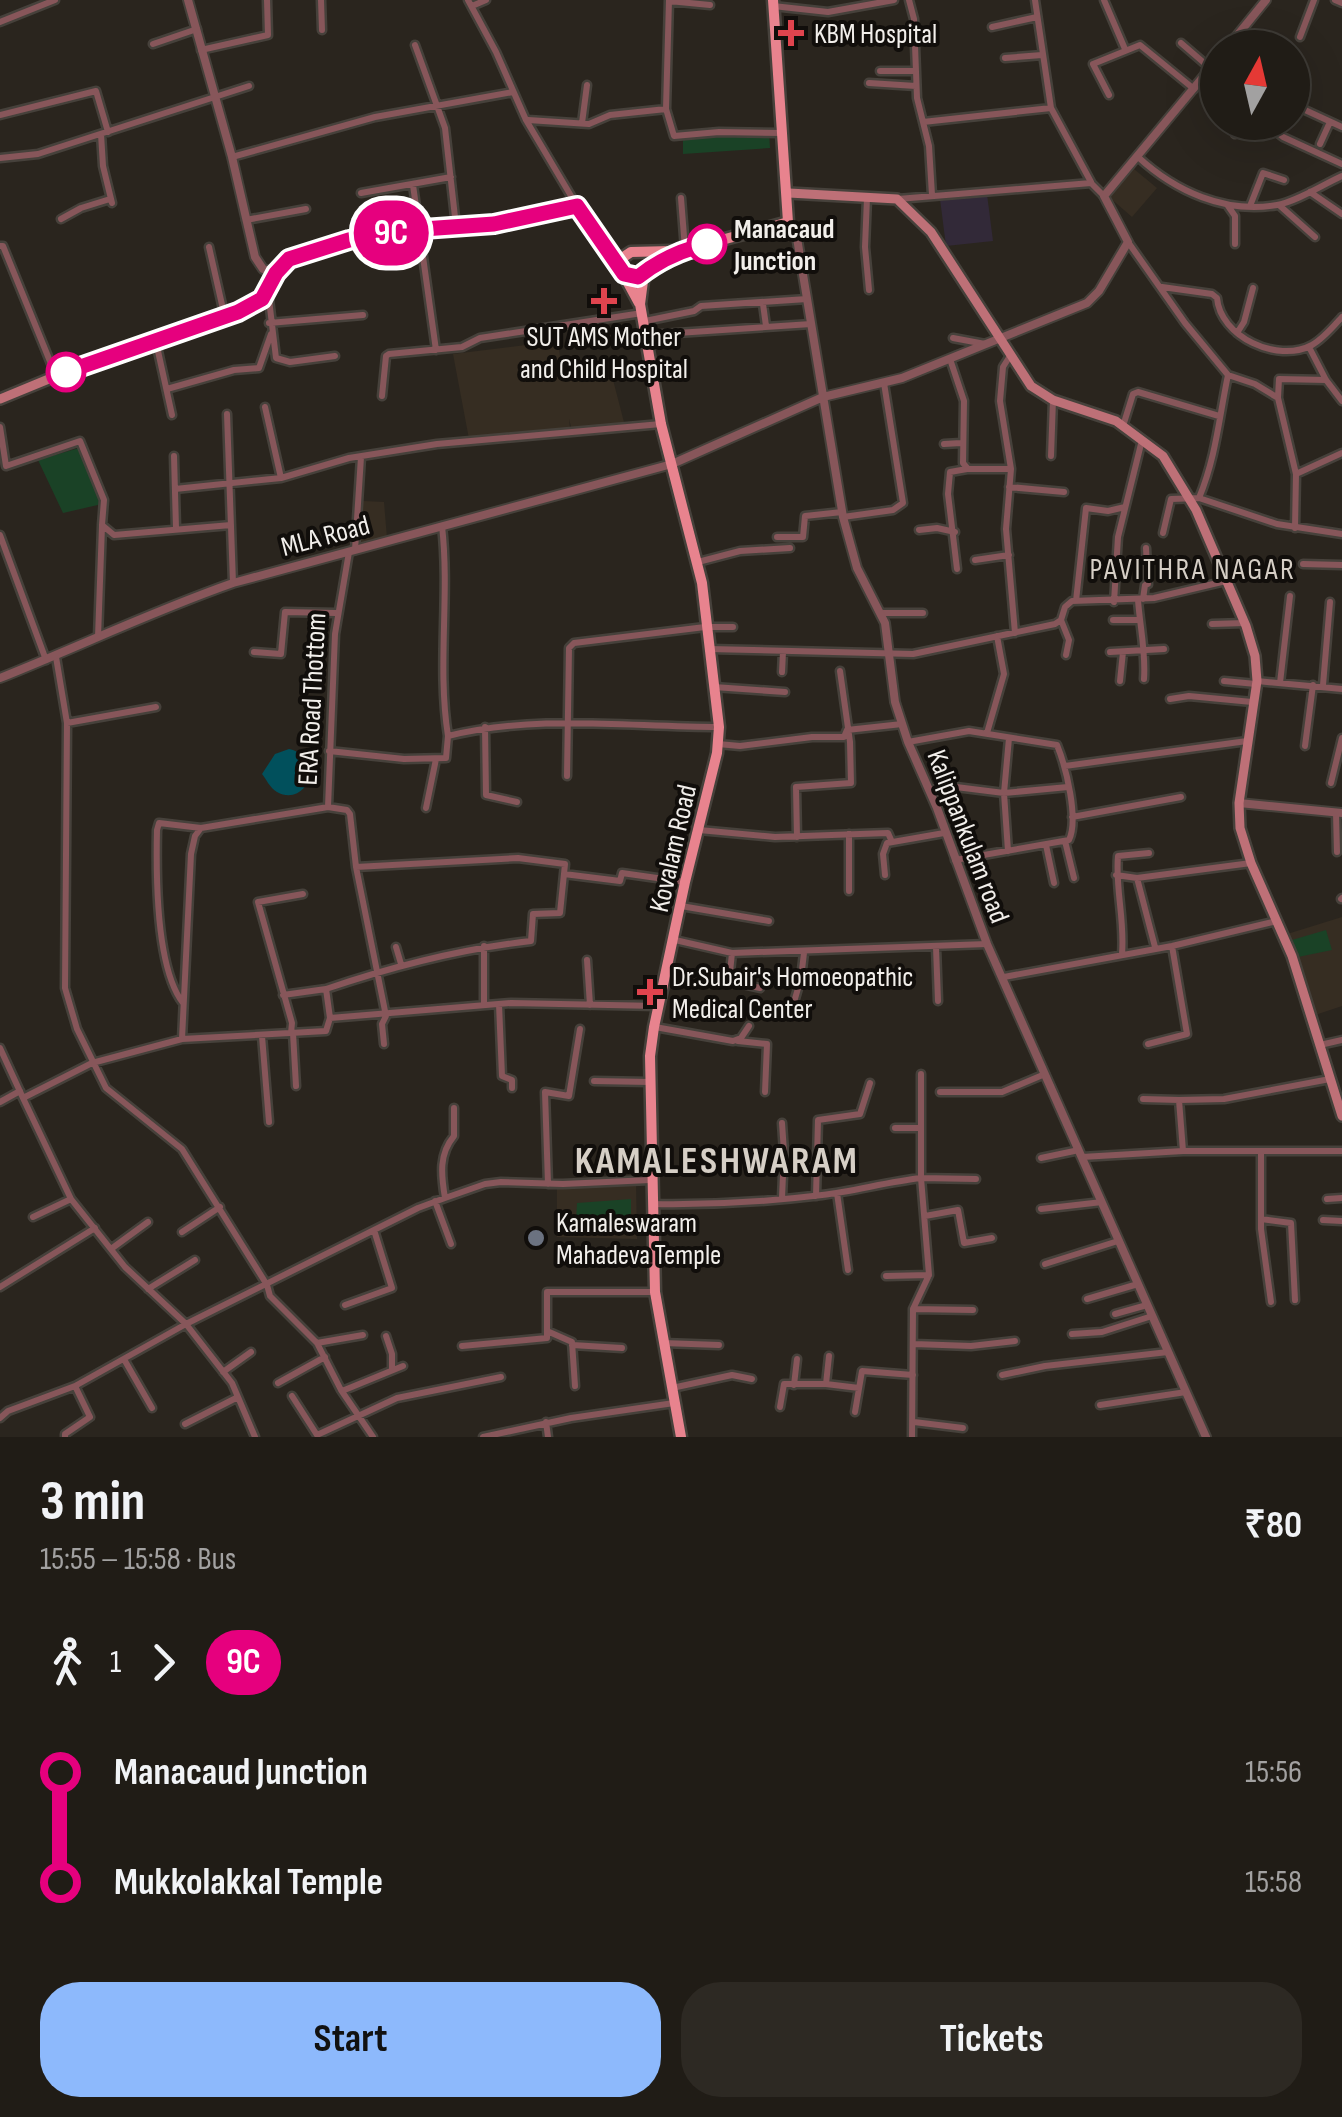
<!DOCTYPE html>
<html lang="en">
<head>
<meta charset="utf-8">
<style>
  body { margin:0; font-family:"Sofia Sans Condensed",sans-serif; background:#2d2923; color:#f1f3f6; height:100vh; display:flex; flex-direction:column; font-size:38px; white-space:nowrap }
  * { box-sizing:border-box; margin:0 }
  p { font-size:32px; color:#a2a1a1 }
  .icon { flex:none; width:55px; height:55px; fill:none; stroke:currentColor; stroke-width:2; stroke-linecap:round; stroke-linejoin:round }
  .map { position:relative; height:1437px; overflow:hidden }
  .panel { display:flex; flex-direction:column; background:#201c16; flex:1 }
  .panel>* { flex:none }
  .badge { padding:0 20px; border-radius:32px; font-size:35px; line-height:65px }
  .needle { width:65px; rotate:8deg }
  .controls { position:absolute; left:1200px; top:30px; display:grid; gap:20px }
  .controls a { display:grid; place-items:center; width:110px; height:110px; border-radius:50%; background:#201c16; box-shadow:0 10px 40px #0002,0 0 0 2px #3d3a35; font-size:50px }
  .map>.badge { position:absolute; translate:-50% -50%; box-shadow:0 0 0 5px #fff }
  .legs { display:flex; align-items:center; gap:15px; height:110px; padding:0 40px; font-size:32px }
  .legs p { margin-inline-start:auto }
  .head { display:flex; align-items:center; justify-content:space-between; height:170px; padding:0 40px }
  h1 { font-size:55px; font-weight:700; line-height:75px }
  .button { display:flex; gap:20px; margin-top:auto; padding:20px 40px }
  .button a { flex:1; height:115px; border-radius:40px; background:#8db9fc; color:#111; font-size:40px; font-weight:700; line-height:115px; text-align:center }
  .button a+a { background:#2d2923; color:#f1f3f6 }
  ul { padding:0 40px; list-style:none }
  li { display:flex; align-items:center; gap:35px; height:110px; font-size:38px }
  li i { display:grid; place-items:center; width:15px; height:100%; margin:0 12px; background:currentColor }
  li i::after { content:''; width:25px; height:25px; margin:-12px; border:8px solid; border-radius:50%; background:#201c16 }
  li p { margin-inline-start:auto }
  li:first-child i { background:linear-gradient(#0000 50%,currentColor 0) }
  li:last-child i { background:linear-gradient(currentColor 50%,#0000 0) }
  .map>svg:first-child { display:block }
  .commercial { fill:#322938 }
  .built { fill:#362d22 }
  .green { fill:#1a4226 }
  .water { fill:#01505c }
  .lines { fill:none; stroke-linecap:round; stroke-linejoin:round }
  .minor-casing { stroke:#46413b; stroke-width:11 }
  .tertiary-casing { stroke:#46413b; stroke-width:12 }
  .secondary-casing { stroke:#46413b; stroke-width:14 }
  .primary-casing { stroke:#46413b; stroke-width:15 }
  .minor { stroke:#87565a; stroke-width:6 }
  .tertiary { stroke:#87565a; stroke-width:8 }
  .secondary { stroke:#be7077; stroke-width:9 }
  .primary { stroke:#e8838e; stroke-width:10 }
  .line-1-casing { stroke:#fff; stroke-width:22 }
  .line-1 { stroke:#e6007e; stroke-width:15 }
  .health-dot { fill:#e0444e; stroke:#110e0b; stroke-width:4 }
  .stop-1-dot { fill:#fff; stroke:#e6007e; stroke-width:5 }
  .worship-dot { fill:#6b7280; stroke:#110e0b; stroke-width:4 }
  .labels { text-anchor:middle; stroke-width:8; stroke-linejoin:round; paint-order:stroke }
  .poi-label { font-size:28px; fill:#f2efeb; stroke:#110e0b; text-anchor:start }
  .stop-label { font-size:28px; font-weight:bold; fill:#f2efeb; stroke:#110e0b; text-anchor:start }
  .street-label { font-size:28px; fill:#f2efeb; stroke:#110e0b }
  .neighbourhood-label { font-size:30px; letter-spacing:2.5px; fill:#d6cfc6; stroke:#110e0b }
  .district-label { font-size:38px; font-weight:bold; letter-spacing:2.5px; fill:#d6cfc6; stroke:#110e0b }
</style>
</head>
<body>
<div class="map">
<svg width="1342" height="1437" viewBox="0 0 1342 1437">
  <rect width="100%" height="100%" fill="#2a251e"/>
  <path class="commercial" d="M 987,194 L 993,241 L 946,246 L 940,199 Z"/>
  <path class="built" d="M 1134,169 L 1157,188 L 1132,217 L 1109,197 Z
    M 558,341 L 562,372 L 599,365 L 601,376 L 612,376 L 625,426 L 572,430 L 569,419 L 570,429 L 469,439 L 453,354 Z
    M 363,501 L 384,502 L 387,538 L 360,543 Z
    M 1342,917 L 1342,1006 L 1312,1016 L 1284,935 Z
    M 636,1182 L 637,1239 L 557,1237 L 557,1185 Z"/>
  <path class="green" d="M 769,131 L 770,148 L 683,154 L 683,135 Z
    M 79,448 L 102,504 L 63,513 L 38,460 Z
    M 1326,930 L 1332,950 L 1298,957 L 1292,940 Z
    M 631,1199 L 631,1224 L 576,1220 L 577,1203 Z"/>
  <path class="water" d="M 289,749 C 329,758 306,808 277,792 C 270,788 266,779 262,774 L 275,754 Z"/>
  <g class="lines">
    <g class="minor-casing">
      <path id="minor" d="M 321,0 L 322,30
        M 468,0 L 496,52 L 526,120 L 577,206
        M 669,0 L 666,109 L 674,136 L 719,132 L 782,133
        M 909,0 L 914,19 L 917,98 L 929,146 L 932,195
        M 1035,0 L 1051,108 L 1091,182
        M 1104,0 L 1125,49
        M 1335,0 L 1342,3
        M 669,1 L 710,5
        M 472,6 L 486,0
        M 773,6 L 828,12 L 894,0
        M 0,22 L 55,0
        M 992,27 L 1037,17
        M 1300,37 L 1314,0
        M 1181,43 L 1210,68
        M 153,44 L 197,29
        M 415,45 L 445,128 L 456,226
        M 201,50 L 268,35 L 267,0
        M 1005,58 L 1042,55
        M 880,71 L 914,71
        M 869,83 L 916,86
        M 1109,95 L 1093,64 L 1140,45 L 1194,89
        M 1292,104 L 1342,127
        M 0,115 L 96,91 L 108,132
        M 528,120 L 589,124 L 610,115 L 666,109
        M 923,122 L 1051,108
        M 1264,122 L 1283,137 L 1342,164
        M 582,123 L 587,85
        M 101,134 L 103,166 L 112,203
        M 1235,134 L 1241,122
        M 1320,144 L 1330,122
        M 232,157 L 375,117 L 513,92
        M 1138,157 C 1175,191 1225,214 1277,205 C 1298,201 1322,185 1342,176
        M 0,158 L 38,154 L 249,86
        M 413,185 L 436,350
        M 1310,192 L 1342,214
        M 361,193 L 451,177
        M 681,198 L 685,249
        M 867,198 L 865,247 L 869,290
        M 898,199 L 1091,183 L 1104,196
        M 1279,205 L 1315,237
        M 1228,206 L 1235,216 L 1235,244
        M 1250,206 L 1263,173 L 1284,180
        M 61,219 L 81,208 L 110,199
        M 246,220 L 306,209
        M 1128,242 L 1185,323 L 1228,375 L 1255,384 L 1278,398 L 1296,474 L 1295,528
        M 0,246 L 3,246 L 56,376
        M 209,247 L 225,318
        M 1162,287 L 1212,294 L 1217,298 C 1220,336 1277,364 1312,345 C 1323,339 1333,327 1342,317
        M 268,291 L 276,358 L 290,362 L 335,356
        M 763,304 L 766,326
        M 645,321 L 694,311 L 701,306 L 807,299
        M 269,323 L 363,315
        M 1237,333 L 1244,322 L 1253,288
        M 647,335 L 811,324
        M 953,338 L 985,344
        M 156,342 L 172,415
        M 1309,347 L 1326,380 L 1342,401
        M 1010,356 L 1003,367 L 1000,401 L 1011,469 L 1006,529 L 1015,633
        M 950,359 L 964,401 L 963,463 L 968,469 L 1011,469
        M 167,389 L 234,370 L 259,368 L 271,334
        M 382,396 L 386,356 L 389,354 L 462,347 L 480,338 L 642,313
        M 1278,397 L 1279,379 L 1326,380
        M 265,407 L 281,478
        M 227,414 L 233,583
        M 1123,426 L 1133,394 L 1138,392 L 1219,416
        M 0,427 L 6,466 L 80,441 L 104,500 L 102,525 L 114,535 L 231,525
        M 944,444 L 961,443
        M 174,456 L 176,528
        M 1051,456 L 1053,400
        M 1296,474 L 1342,453
        M 1009,487 L 1064,492
        M 175,489 L 281,478 L 349,458 L 437,444 L 661,424
        M 1199,498 C 1216,457 1219,418 1228,375
        M 843,517 L 893,510 L 903,503 L 884,383
        M 442,526 C 450,596 437,666 448,736
        M 919,530 L 937,528 L 955,532
        M 1163,533 L 1171,499 L 1199,498 L 1277,524 L 1342,534
        M 0,535 L 46,660
        M 777,537 L 803,537 L 805,516 L 842,512
        M 355,550 L 361,457
        M 975,560 L 1009,555
        M 698,562 L 740,551 L 790,548
        M 1303,564 L 1342,565
        M 957,569 L 948,494 L 950,472 L 967,469
        M 1143,599 L 1145,585 L 1148,584 L 1146,548
        M 1138,600 C 1140,627 1146,652 1144,679
        M 1076,601 L 1086,508 L 1108,511 L 1125,507
        M 1114,602 L 1118,537 L 1142,440
        M 880,613 L 923,613
        M 1061,620 L 1069,640 L 1066,655
        M 1113,620 L 1139,620
        M 1212,624 L 1245,623
        M 98,637 L 102,526
        M 709,649 L 913,654 L 1055,624 L 1061,620 L 1065,607 L 1072,601 L 1154,598 L 1226,581
        M 254,652 L 281,654 L 285,612 L 336,613
        M 1110,652 L 1164,649
        M 56,657 L 67,723 L 65,988 L 77,1029 L 106,1088 L 182,1149 L 267,1285 L 270,1296 L 317,1343 L 341,1390 L 373,1437
        M 782,672 L 783,652
        M 1120,681 L 1123,652
        M 1224,681 L 1256,684
        M 1257,681 L 1342,689
        M 1280,683 L 1290,596
        M 1323,685 L 1330,602
        M 714,687 L 785,692
        M 1170,699 L 1189,696 L 1252,702
        M 67,723 L 156,707
        M 485,727 L 486,795 L 517,802
        M 987,733 L 1004,674 L 997,636
        M 908,742 L 969,731 L 1057,745 C 1066,767 1079,819 1069,840 L 955,860
        M 718,744 L 740,746 L 812,737 L 844,737 L 847,730 L 902,724
        M 1305,746 L 1313,685
        M 329,751 L 404,759 L 446,758 L 448,736 C 539,714 626,727 719,727
        M 1065,766 L 1247,741
        M 567,776 L 569,648 L 574,643 L 705,627 L 733,627
        M 1331,783 L 1342,738
        M 929,790 L 956,787 L 1004,793 L 1068,787
        M 328,807 L 347,810 L 350,814 L 356,867 L 386,1016 L 382,1024 L 384,1044
        M 426,808 L 436,759
        M 1336,813 L 1337,852
        M 1072,817 L 1181,797
        M 699,830 L 775,837 L 888,833 L 892,842
        M 797,837 L 796,787 L 851,783 L 850,742 L 840,671
        M 1065,841 L 1074,878
        M 1046,845 L 1054,883
        M 1008,851 L 1004,793 L 1009,738
        M 564,874 L 620,881 L 622,873 L 685,882
        M 885,875 L 883,854 L 887,843 L 944,833
        M 1116,875 L 1137,878
        M 849,891 L 849,834
        M 1341,899 L 1342,898
        M 681,906 L 769,921
        M 675,940 L 732,953 L 987,944
        M 484,946 L 484,1005
        M 396,947 L 401,964
        M 936,947 L 938,1001
        M 1155,947 L 1137,878 L 1251,863
        M 732,953 L 730,972 L 733,982 L 760,988
        M 1122,954 C 1125,920 1115,888 1118,856 L 1149,853
        M 587,960 L 590,1005
        M 1004,977 L 1172,946 L 1277,921
        M 283,995 L 326,989
        M 183,1003 C 156,968 156,874 157,830 L 159,823 L 201,828
        M 499,1004 L 502,1076 L 512,1080 L 512,1088
        M 790,1016 L 801,978 L 804,953
        M 330,1018 L 511,1003 L 658,1006
        M 655,1027 L 733,1041 L 741,1038 L 749,1026
        M 291,1033 L 292,1023 L 258,902 L 303,894
        M 293,1033 L 296,1086
        M 262,1036 L 269,1122
        M 182,1039 L 191,854 L 195,836 L 201,828 L 328,807 L 335,634 L 349,552
        M 738,1041 L 767,1044 L 765,1092
        M 1148,1044 L 1187,1034 L 1172,946
        M 1320,1045 L 1342,1040
        M 0,1048 L 23,1098
        M 921,1074 L 921,1178 L 976,1179
        M 594,1081 L 650,1082
        M 940,1092 L 1002,1092 L 1045,1074
        M 1143,1099 L 1179,1100
        M 0,1102 L 20,1091
        M 782,1123 L 784,1152 L 782,1198
        M 895,1128 L 920,1128
        M 1183,1151 L 1179,1100 L 1224,1099 L 1330,1079
        M 1261,1151 L 1261,1229 L 1271,1302
        M 1082,1157 L 1183,1151 L 1342,1151
        M 1041,1158 L 1079,1150
        M 548,1184 L 545,1092 L 569,1096 L 580,1029
        M 837,1193 L 848,1270
        M 816,1196 L 818,1120 L 860,1114 L 870,1083
        M 445,1198 C 441,1174 439,1154 454,1136 L 454,1108
        M 1327,1199 L 1342,1198
        M 435,1201 L 451,1244
        M 652,1204 C 709,1205 765,1202 822,1195 C 855,1191 887,1182 921,1178 L 929,1275 L 913,1309 L 912,1437
        M 1041,1209 L 1102,1202
        M 925,1216 L 958,1210 L 964,1243 L 992,1238
        M 33,1217 L 71,1199
        M 1261,1219 L 1291,1223 L 1295,1300
        M 1323,1220 L 1342,1221
        M 182,1232 L 220,1207
        M 111,1249 L 148,1222
        M 1045,1264 L 1118,1241
        M 886,1276 L 929,1275
        M 0,1287 L 95,1228
        M 148,1289 L 195,1260
        M 1087,1299 L 1138,1284
        M 345,1305 L 392,1288 L 374,1230
        M 913,1309 L 973,1310
        M 1115,1314 L 1147,1305
        M 547,1331 L 572,1342 L 575,1386
        M 1072,1334 L 1102,1332 L 1152,1316
        M 386,1336 L 392,1354 L 392,1370
        M 317,1343 L 363,1335
        M 663,1343 L 719,1345
        M 914,1344 L 971,1346 L 1015,1341
        M 572,1345 L 622,1348
        M 462,1346 L 547,1338 L 547,1292 L 654,1292
        M 125,1361 L 152,1408
        M 223,1372 L 251,1352
        M 1002,1375 L 1045,1366 L 1168,1352
        M 278,1383 L 325,1357
        M 826,1384 L 829,1356
        M 794,1385 L 797,1359
        M 672,1388 L 732,1375 L 752,1379
        M 342,1391 L 403,1366
        M 292,1396 L 317,1435 L 397,1398 L 501,1377
        M 1100,1405 L 1186,1392
        M 780,1407 L 784,1384 L 826,1384 L 859,1388
        M 855,1412 L 862,1371 L 913,1375
        M 0,1418 L 8,1411 L 75,1386 L 186,1324 L 418,1208 L 445,1198 L 485,1184 L 501,1182 L 563,1184 L 650,1180
        M 546,1422 L 548,1437
        M 914,1422 L 963,1428
        M 185,1424 L 238,1397
        M 65,1437 L 65,1434 L 90,1417 L 75,1386
        M 255,1437 L 232,1383 L 186,1324 L 125,1267 L 71,1199 L 23,1098 L 92,1063 L 182,1039 L 326,1031 L 330,1018 L 326,989 C 394,966 459,949 531,941 L 533,914 L 560,913 L 565,864 L 518,858 L 356,867
        M 483,1437 L 571,1418 L 674,1403"/>
    </g>
    <g class="tertiary-casing">
      <path id="tertiary" d="M 188,0 L 232,157 L 255,257 L 263,269 L 276,273
        M 1227,48 L 1266,0
        M 788,222 L 796,232 L 843,517 L 857,568 L 885,623 L 895,702 L 908,742 L 937,808 L 987,944 L 1206,1437
        M 0,678 C 78,647 153,611 233,583 L 672,464 L 823,397 L 902,378 L 1087,303 L 1099,291 L 1128,242 L 1104,196 L 1218,59
        M 1239,803 L 1342,813"/>
    </g>
    <g class="secondary-casing">
      <path id="secondary" d="M 789,193 L 897,199 L 931,232 L 1031,386 L 1053,400 L 1116,421 L 1163,456 L 1196,510 L 1246,626 L 1255,656 L 1257,681 L 1239,803 L 1240,828 L 1251,863 L 1292,956 L 1342,1116
        M 0,399 L 56,376 L 238,312 L 261,299 L 276,273 L 289,259 L 349,241 L 409,229 L 494,223 L 577,206 L 620,268"/>
    </g>
    <g class="primary-casing">
      <path id="primary" d="M 644,273 L 640,304 L 661,424 L 702,583 L 719,727 L 717,753 L 685,882 L 654,1027 L 650,1056 L 655,1292 L 681,1437
        M 623,274 L 638,277 C 681,244 737,238 788,222 L 773,0
        M 639,303 L 620,268 L 622,258 L 631,252 L 672,251"/>
    </g>
    <use href="#minor" class="minor"/>
    <use href="#tertiary" class="tertiary"/>
    <use href="#secondary" class="secondary"/>
    <use href="#primary" class="primary"/>
  </g>
  <g class="lines">
    <g class="line-1-casing">
      <path id="line-1" d="M 66,372 L 238,312 L 262,299 L 276,273 L 289,259 L 349,240 L 409,230 L 494,224 L 577,206 L 624,274 L 638,277 C 658,261 681,250 707,244"/>
    </g>
    <use href="#line-1" class="line-1"/>
  </g>
  <g class="health-dot">
    <path d="M786 18h10v10h10v10h-10v10h-10v-10h-10v-10h10z"/>
    <path d="M599 286h10v10h10v10h-10v10h-10v-10h-10v-10h10z"/>
    <path d="M645 977h10v10h10v10h-10v10h-10v-10h-10v-10h10z"/>
  </g>
  <g class="stop-1-dot">
    <circle cx="707" cy="244" r="18"/>
    <circle cx="66" cy="372" r="18"/>
  </g>
  <circle class="worship-dot" cx="536" cy="1238" r="10"/>
  <g class="labels">
    <g class="poi-label">
      <text x="814" y="43">KBM Hospital</text>
      <text x="604" y="346" text-anchor="middle">SUT AMS Mother<tspan x="604" dy="32">and Child Hospital</tspan></text>
      <text x="672" y="986">Dr.Subair's Homoeopathic<tspan x="672" dy="32">Medical Center</tspan></text>
      <text x="556" y="1232">Kamaleswaram<tspan x="556" dy="32">Mahadeva Temple</tspan></text>
    </g>
    <g class="stop-label">
      <text x="734" y="238">Manacaud<tspan x="734" dy="32">Junction</tspan></text>
    </g>
    <g class="street-label">
      <text transform="translate(325 535) rotate(-15)" y="10">MLA Road</text>
      <text transform="translate(311 699) rotate(-87)" y="10">ERA Road Thottom</text>
      <text transform="translate(969 836) rotate(69)" y="10">Kalippankulam road</text>
      <text transform="translate(672 848) rotate(-77)" y="10">Kovalam Road</text>
    </g>
    <g class="neighbourhood-label">
      <text x="1193" y="579">PAVITHRA NAGAR</text>
    </g>
    <g class="district-label">
      <text x="717" y="1173">KAMALESHWARAM</text>
    </g>
  </g>
</svg>
<div class="controls">
<a><svg class="needle" viewBox="-14 -14 28 28"><path d="M0-13l5 13h-10z" fill="#e53935"/><path d="M0 13l5-13h-10z" fill="#a2a1a1"/></svg></a>
</div>
<b class="badge" style="left:391px;top:233px;background:#e6007e;color:#fff">9C</b>
</div>
<section class="panel">
<div class="head"><div><h1>3 min</h1><p>15:55 – 15:58 · Bus</p></div><b>₹80</b></div>
<div class="legs"><svg class="icon" aria-label="walk" viewBox="0 0 24 24"><circle cx="13" cy="4" r="2"/><path d="M13 8l-2 6 4 7M11 14l-3 7M7 12l3-4h3l4 4"/></svg>1<svg class="icon" aria-label="forward" viewBox="0 0 24 24"><path d="M9 5l7 7-7 7"/></svg><b class="badge" style="background:#e6007e;color:#fff">9C</b></div>
<ul>
<li><i style="color:#e6007e"></i><b>Manacaud Junction</b><p>15:56</p></li>
<li><i style="color:#e6007e"></i><b>Mukkolakkal Temple</b><p>15:58</p></li>
</ul>
<div class="button"><a>Start</a><a>Tickets</a></div>
</section>
</body>
</html>
